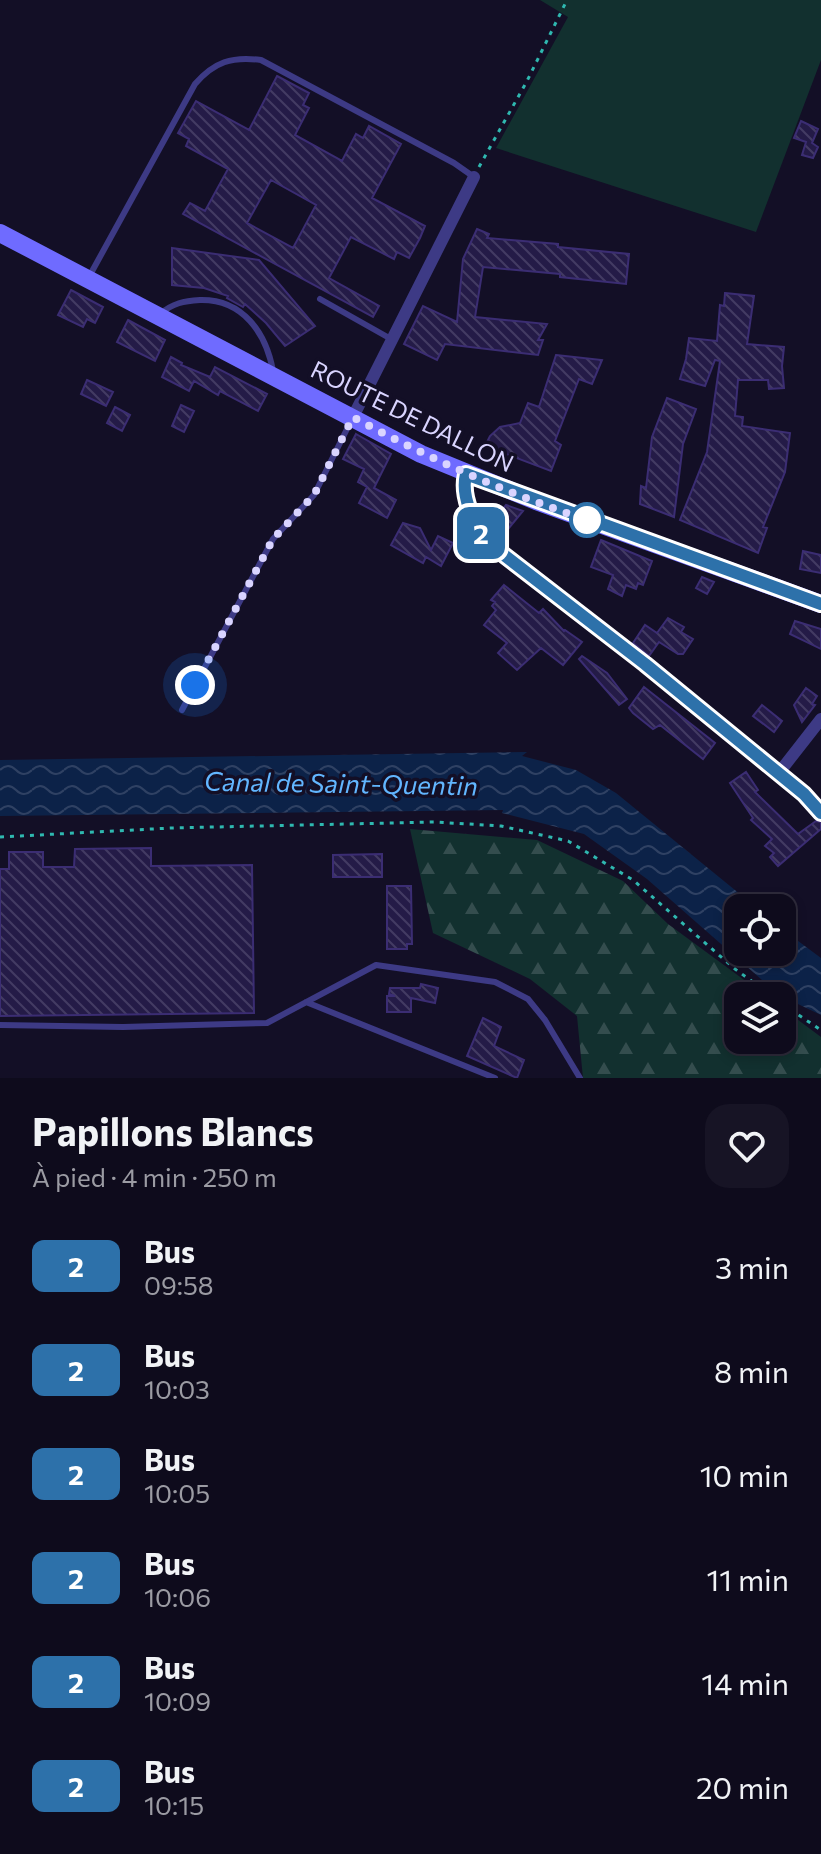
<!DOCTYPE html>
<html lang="fr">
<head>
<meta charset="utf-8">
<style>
  body { margin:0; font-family:Commissioner,sans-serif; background:#171425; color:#f1f3f6; height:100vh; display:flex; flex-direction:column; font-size:30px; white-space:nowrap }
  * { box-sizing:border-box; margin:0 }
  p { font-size:26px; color:#9b9ba3 }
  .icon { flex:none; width:44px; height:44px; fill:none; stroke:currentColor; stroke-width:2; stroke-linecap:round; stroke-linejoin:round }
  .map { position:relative; height:1078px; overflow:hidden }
  .panel { display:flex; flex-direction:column; background:#0e0b1c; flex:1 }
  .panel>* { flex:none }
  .badge { padding:0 16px; border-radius:12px; font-size:28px; line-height:52px }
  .buttons { position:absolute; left:724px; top:894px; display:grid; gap:16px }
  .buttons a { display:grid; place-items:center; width:72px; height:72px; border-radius:16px; background:#0e0b1c; box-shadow:0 4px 12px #0003,0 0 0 2px #2e2b3b; font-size:40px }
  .you { position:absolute; width:40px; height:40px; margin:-20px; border:6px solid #fff; border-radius:50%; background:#1a73e8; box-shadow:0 0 0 12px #1a73e833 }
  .map>.badge { position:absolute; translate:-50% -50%; box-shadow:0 0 0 4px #fff }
  .round { display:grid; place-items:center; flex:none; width:84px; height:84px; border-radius:24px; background:#171425 }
  .overview { display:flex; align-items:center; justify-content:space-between; height:136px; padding:0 32px }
  h1 { font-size:38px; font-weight:700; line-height:60px }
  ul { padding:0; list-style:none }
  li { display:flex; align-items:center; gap:24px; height:104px; padding:0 32px }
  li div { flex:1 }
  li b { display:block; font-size:30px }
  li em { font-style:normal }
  li .badge { min-width:88px; font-weight:700; text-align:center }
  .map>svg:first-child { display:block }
  .grass { fill:#12302f }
  .forest { fill:url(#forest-firs) }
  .water { fill:url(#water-waves) }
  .building { fill:url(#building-back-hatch); stroke:#3b2d73; stroke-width:2; fill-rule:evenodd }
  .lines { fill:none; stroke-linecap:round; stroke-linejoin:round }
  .path { stroke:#2fb8b0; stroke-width:3; stroke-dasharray:4 6; stroke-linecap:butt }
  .lane { stroke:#3d3a85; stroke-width:6 }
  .street { stroke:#3d3a85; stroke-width:12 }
  .secondary { stroke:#6f6bff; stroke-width:18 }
  .line-casing { stroke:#fff; stroke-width:18 }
  .line { stroke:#2d71aa; stroke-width:12 }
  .walk { stroke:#d9d4ff; stroke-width:8; stroke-dasharray:0 14.4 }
  .stop-dot { fill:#fff; stroke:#2d71aa; stroke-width:4 }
  .labels { text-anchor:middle; stroke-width:7; stroke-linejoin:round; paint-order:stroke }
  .street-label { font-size:24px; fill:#d9d4ff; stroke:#130f26 }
  .water-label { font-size:26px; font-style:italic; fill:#62b6ff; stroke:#130f26 }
</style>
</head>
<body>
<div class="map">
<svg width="821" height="1078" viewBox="0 0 821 1078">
  <defs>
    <pattern id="forest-firs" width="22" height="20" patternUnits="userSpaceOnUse" patternTransform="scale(2)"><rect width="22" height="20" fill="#12302f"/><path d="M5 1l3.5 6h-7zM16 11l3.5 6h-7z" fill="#344d4e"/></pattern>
    <pattern id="water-waves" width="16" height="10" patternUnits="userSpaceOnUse" patternTransform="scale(2)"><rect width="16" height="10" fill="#0c2248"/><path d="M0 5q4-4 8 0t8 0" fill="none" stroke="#2f4163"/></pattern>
    <pattern id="building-back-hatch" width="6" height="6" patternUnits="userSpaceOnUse" patternTransform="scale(2)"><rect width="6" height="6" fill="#241b47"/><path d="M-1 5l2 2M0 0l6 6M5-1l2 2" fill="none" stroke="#433b63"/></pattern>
  </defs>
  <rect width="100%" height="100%" fill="#130f26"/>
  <path class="grass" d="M 540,0 L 821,0 L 821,60 L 756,232 L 496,148 L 568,17 Z"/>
  <path class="forest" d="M 410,829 L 537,840 L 623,881 L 668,924 L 766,996 L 738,996 L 738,1040 L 782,1040 L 782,1008 L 821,1037 L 821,1078 L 583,1078 L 577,1016 L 530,979 L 433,933 Z"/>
  <path class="water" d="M 527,752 L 522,756 L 576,770 L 616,793 L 757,908 L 738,908 L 738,952 L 782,952 L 782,929 L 821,958 L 821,1015 L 779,995 L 647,879 L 584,834 L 502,813 L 503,810 L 0,816 L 0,760 Z"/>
  <path class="building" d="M 277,76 L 309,93 L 303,105 L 309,108 L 295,135 L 342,161 L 356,134 L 363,138 L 369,126 L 401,144 L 372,198 L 425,226 L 420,238 L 409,258 L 397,252 L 394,259 L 351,237 L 329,278 L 379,306 L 373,317 L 183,214 L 190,203 L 205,211 L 228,169 L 186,146 L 189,139 L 178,133 L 196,101 L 249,130 ZM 271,180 L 316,205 L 293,248 L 247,223 Z
    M 801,121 L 818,129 L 812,143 L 818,147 L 813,158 L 802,155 L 806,142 L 794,138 Z
    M 477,229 L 489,234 L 487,238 L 558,244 L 558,247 L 629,254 L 626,284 L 560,277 L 560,274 L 483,267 L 475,317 L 547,324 L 538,340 L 543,340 L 538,355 L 445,344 L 437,360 L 404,344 L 423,306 L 457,322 L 463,259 Z
    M 172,248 L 259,260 L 315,326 L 285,346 L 266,323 L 245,304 L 243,307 L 227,298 L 228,296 L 204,288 L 172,285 Z
    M 71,290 L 103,307 L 95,323 L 87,319 L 83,327 L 58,315 Z
    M 725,293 L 754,296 L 747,344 L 784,347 L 782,366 L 784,388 L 769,389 L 768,380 L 738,380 L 735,416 L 743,417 L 742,426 L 790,433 L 785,472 L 763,527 L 767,528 L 758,553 L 680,520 L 707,452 L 720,361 L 715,360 L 705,386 L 680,379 L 686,359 L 689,338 L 717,341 L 720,305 L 724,306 Z
    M 128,320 L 165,340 L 155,361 L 117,342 Z
    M 556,355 L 602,360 L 592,384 L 579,379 L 555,441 L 561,445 L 551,471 L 485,446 L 490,436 L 500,427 L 520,423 L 528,403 L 539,407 Z
    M 171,357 L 182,363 L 181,365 L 210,377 L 215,367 L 267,394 L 258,411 L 220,391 L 218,395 L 194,381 L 189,391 L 162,377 Z
    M 87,380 L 113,392 L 106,406 L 81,394 Z
    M 667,398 L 696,409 L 683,444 L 674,517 L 640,504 L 641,486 L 646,488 L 652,437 Z
    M 181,405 L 194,411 L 184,432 L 172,426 Z
    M 115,407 L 130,415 L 122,431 L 107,423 Z
    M 356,434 L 391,454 L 374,488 L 396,500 L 387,518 L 359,503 L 367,487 L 358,482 L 364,469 L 343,459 Z
    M 506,505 L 523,511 L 499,540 L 490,526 Z
    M 403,523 L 420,528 L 431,550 L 438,536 L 453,543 L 441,566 L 426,557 L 423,563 L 391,545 Z
    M 601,540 L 652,561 L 643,585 L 638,583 L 636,589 L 626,585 L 622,596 L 608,589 L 613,575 L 591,567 Z
    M 803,551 L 821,555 L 821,573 L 800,569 Z
    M 702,577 L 714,582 L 707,594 L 696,588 Z
    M 504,585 L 539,613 L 543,609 L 564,631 L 565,630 L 582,642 L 563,665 L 541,648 L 517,670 L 498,653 L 507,643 L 484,625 L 496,610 L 492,606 L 495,602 L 491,600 Z
    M 668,618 L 684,627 L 681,632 L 693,639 L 683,654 L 678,654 L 659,642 L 649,656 L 633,643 L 645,625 L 657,633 Z
    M 795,621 L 821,629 L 821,649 L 790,634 Z
    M 582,656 L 607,673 L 627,699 L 619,705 L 579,659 Z
    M 644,687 L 715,743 L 703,759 L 660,725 L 653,729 L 633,713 L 629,708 Z
    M 806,688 L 817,696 L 812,704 L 815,705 L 802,722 L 794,705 Z
    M 762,705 L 782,721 L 774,732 L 753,716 Z
    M 746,772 L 758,790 L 755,792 L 798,834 L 816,821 L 821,822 L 821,829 L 778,866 L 770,857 L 774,853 L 765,846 L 772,839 L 751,820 L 753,818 L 730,783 Z
    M 151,848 L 151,866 L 252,865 L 254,1013 L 0,1016 L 0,869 L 9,869 L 9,852 L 43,852 L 43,867 L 74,867 L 75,849 Z
    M 382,854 L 382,877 L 333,877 L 333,855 Z
    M 387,886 L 411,886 L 412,944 L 407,944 L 407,949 L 387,949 Z
    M 421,984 L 438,988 L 435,1003 L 411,998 L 411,1012 L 387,1012 L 387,996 L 395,996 L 389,994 L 390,988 L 420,988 Z
    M 483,1018 L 501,1027 L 494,1046 L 524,1060 L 517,1078 L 467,1056 Z"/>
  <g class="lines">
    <path class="path" d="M 479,167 L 527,81 L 567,0
      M 0,837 L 171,828 L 435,822 L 501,826 L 568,841 L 633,880 L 735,969 L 772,996
      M 782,1004 L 821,1030"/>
    <path class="lane" d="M 90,275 L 195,84 C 214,62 232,56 261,60 L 454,163 L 474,177
      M 320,299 L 391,339
      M 160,314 C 173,303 184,301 200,300 C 243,299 266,333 273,371
      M 182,710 L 273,539 L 314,495 L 351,421
      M 306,1002 L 495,1078
      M 0,1025 L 123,1027 L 267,1023 L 376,965 L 495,982 L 528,999 L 545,1020 L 580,1078"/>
    <path class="street" d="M 353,417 L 474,177
      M 466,474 C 460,499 476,527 491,545 L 645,664 L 804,794 L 821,813
      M 778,774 L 821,719"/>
    <path class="secondary" d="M 0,233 L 421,454 L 536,501 L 821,604"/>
  </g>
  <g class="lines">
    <g class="line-casing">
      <path id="line" d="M 821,604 L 466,474 C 460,499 476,527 491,545 L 645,664 L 804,794 L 821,813"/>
    </g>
    <use href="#line" class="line"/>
    <path class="walk" d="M 195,685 L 273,539 L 314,495 L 353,417 C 428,458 506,493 587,520"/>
  </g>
  <circle class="stop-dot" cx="587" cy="520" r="16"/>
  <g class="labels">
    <g class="street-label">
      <text transform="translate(412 417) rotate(26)" y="8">ROUTE DE DALLON</text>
    </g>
    <g class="water-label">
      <text transform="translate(341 784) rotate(1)" y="9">Canal de Saint-Quentin</text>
    </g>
  </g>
</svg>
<div class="buttons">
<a><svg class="icon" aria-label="locate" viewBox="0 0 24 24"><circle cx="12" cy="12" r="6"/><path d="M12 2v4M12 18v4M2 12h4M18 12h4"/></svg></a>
<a><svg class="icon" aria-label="layers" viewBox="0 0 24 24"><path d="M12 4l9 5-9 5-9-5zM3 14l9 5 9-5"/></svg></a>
</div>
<div class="you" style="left:195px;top:685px"></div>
<b class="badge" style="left:481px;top:533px;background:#2d71aa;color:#fff">2</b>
</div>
<section class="panel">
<div class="overview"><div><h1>Papillons Blancs</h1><p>À pied · 4 min · 250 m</p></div><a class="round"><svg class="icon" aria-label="heart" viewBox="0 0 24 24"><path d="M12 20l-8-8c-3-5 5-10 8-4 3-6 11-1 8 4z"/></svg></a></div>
<ul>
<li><span class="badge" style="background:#2d71aa;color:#fff">2</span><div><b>Bus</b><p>09:58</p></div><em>3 min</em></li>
<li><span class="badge" style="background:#2d71aa;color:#fff">2</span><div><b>Bus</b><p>10:03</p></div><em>8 min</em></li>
<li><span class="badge" style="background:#2d71aa;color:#fff">2</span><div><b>Bus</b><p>10:05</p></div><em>10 min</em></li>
<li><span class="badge" style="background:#2d71aa;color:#fff">2</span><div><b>Bus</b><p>10:06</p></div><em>11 min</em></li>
<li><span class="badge" style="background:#2d71aa;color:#fff">2</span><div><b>Bus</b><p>10:09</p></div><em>14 min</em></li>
<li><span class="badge" style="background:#2d71aa;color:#fff">2</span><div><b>Bus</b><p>10:15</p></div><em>20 min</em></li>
</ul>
</section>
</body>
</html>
